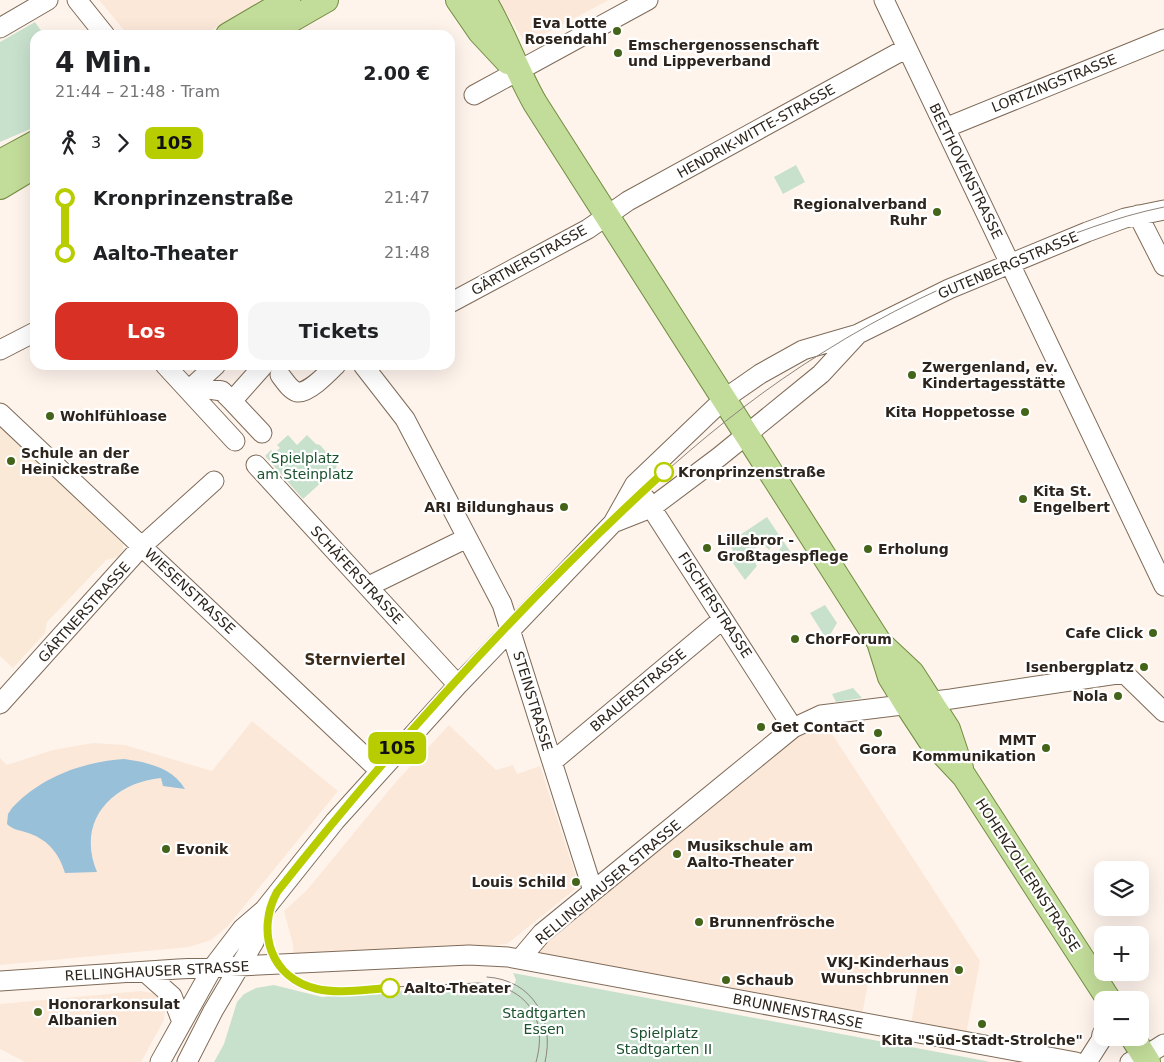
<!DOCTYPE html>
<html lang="de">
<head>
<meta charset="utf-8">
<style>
  body { margin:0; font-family:"DejaVu Sans",sans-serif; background:#f6f6f6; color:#202124; height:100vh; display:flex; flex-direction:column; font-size:19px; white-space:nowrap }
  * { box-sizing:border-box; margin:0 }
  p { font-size:16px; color:#757577 }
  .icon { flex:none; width:28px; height:28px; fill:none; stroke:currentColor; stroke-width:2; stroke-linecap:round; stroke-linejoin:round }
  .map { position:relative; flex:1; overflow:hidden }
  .sheet { position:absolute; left:30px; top:30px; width:425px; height:340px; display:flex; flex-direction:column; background:#fff; border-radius:15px; box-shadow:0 5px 20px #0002 }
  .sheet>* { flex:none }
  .badge { padding:0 10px; border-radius:8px; font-size:18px; line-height:32px }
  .tools { position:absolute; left:1094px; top:861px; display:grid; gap:10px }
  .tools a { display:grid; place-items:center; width:55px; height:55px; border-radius:10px; background:#fff; box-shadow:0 5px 20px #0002; font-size:25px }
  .map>.badge { position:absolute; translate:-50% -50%; box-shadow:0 0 0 2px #fff }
  .legs { display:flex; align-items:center; gap:8px; height:55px; padding:0 25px; font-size:16px }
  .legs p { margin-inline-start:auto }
  .head { display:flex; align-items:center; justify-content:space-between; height:85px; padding:0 25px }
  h1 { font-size:28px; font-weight:700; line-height:38px }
  .cta { display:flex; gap:10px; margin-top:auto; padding:10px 25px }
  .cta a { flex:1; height:58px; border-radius:15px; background:#d93025; color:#fff; font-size:20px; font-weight:700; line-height:58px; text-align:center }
  .cta a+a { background:#f6f6f6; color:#202124 }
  ul { padding:0 25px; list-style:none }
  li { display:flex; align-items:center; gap:18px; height:55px; font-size:19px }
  li i { display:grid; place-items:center; width:8px; height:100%; margin:0 6px; background:currentColor }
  li i::after { content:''; width:12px; height:12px; margin:-6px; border:4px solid; border-radius:50%; background:#fff }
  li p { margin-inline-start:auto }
  li:first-child i { background:linear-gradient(#0000 50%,currentColor 0) }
  li:last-child i { background:linear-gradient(currentColor 50%,#0000 0) }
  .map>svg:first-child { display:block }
  .commercial { fill:#fce8d9 }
  .education { fill:#fae9d7 }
  .green { fill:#c8e1cd }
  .water { fill:#98c0d9 }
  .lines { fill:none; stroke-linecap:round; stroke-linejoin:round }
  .minor-casing { stroke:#7f6b58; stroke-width:21 }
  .major-casing { stroke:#738c41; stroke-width:26 }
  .minor { stroke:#fff; stroke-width:19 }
  .major { stroke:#c2dc99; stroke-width:24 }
  .tram { stroke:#8d847c; stroke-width:1 }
  .line-1-casing { stroke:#fff; stroke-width:11 }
  .line-1 { stroke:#b7cd00; stroke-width:8 }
  .poi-dot { fill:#44641a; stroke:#fff; stroke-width:2 }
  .stop-1-dot { fill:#fff; stroke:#b7cd00; stroke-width:2.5 }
  .labels { text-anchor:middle; stroke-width:4.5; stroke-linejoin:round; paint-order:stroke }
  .poi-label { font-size:14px; font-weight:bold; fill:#2d251d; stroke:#fff; text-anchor:start }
  .street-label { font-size:14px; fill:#2d251d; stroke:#fff }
  .park-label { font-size:14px; fill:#1a522d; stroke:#fff }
  .stop-label { font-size:14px; font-weight:bold; fill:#2d251d; stroke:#fff; text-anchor:start }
  .neighbourhood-label { font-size:15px; font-weight:bold; fill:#3d2b1a; stroke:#fff }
</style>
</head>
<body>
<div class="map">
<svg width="1164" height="1062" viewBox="0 0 1164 1062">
  <rect width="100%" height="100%" fill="#fef4ec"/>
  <path class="commercial" d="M 99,0 L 264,0 L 203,35 L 128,35 Z
    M 498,0 L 609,0 L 529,42 L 523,39 Z
    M 821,717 L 980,961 L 965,1040 L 910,1030 L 919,977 L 871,968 L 861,1020 L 535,960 L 544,935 Z
    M 252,721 L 338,791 L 228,926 L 211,940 L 189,947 L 0,965 L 0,758 L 7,765 L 53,750 L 93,743 L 125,745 L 212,771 Z
    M 449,725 L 496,770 L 513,765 L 517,774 L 540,766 L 579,886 L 507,944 L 435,952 L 294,960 L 293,945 L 284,911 L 307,890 L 395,783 Z
    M 141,991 L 153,993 L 162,1001 L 165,1008 L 164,1020 L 141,1062 L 25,1062 L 0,1049 L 0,1004 Z"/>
  <path class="education" d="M 0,426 L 123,544 L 123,549 L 118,557 L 106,560 L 47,622 L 45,633 L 13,668 L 0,656 Z"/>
  <path class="green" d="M 35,22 L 44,35 L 35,35 L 35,127 L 0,142 L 0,42 Z
    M 796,165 L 805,182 L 783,194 L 774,177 Z
    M 288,435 L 297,445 L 307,435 L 316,444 L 320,445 L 337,464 L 336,469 L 303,499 L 265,456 L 271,450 L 274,453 L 280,448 L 277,445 Z
    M 767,517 L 798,563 L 786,563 L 785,556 L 774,560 L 781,547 L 774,542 L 769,550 L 762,543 L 749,552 L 757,566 L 745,580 L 727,555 L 733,550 L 728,543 Z
    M 825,605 L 837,623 L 827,640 L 810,613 Z
    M 853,688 L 862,698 L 836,702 L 832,694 Z
    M 513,973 L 986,1061 L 989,1062 L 214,1062 L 224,1044 L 237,1002 L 244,994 L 256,988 L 274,985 L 322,997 L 471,986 L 488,987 L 510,995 L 516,980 Z"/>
  <path class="water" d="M 124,759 C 147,762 173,768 185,789 L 163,786 L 161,778 C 111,783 76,822 97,872 L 65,873 C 59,853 47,838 25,832 C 18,830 12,829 7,824 L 8,814 L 12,808 C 41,777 82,762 124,759 Z"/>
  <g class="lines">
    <g class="minor-casing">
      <path id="minor" d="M 77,0 L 105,35
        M 884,0 L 1164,586
        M 0,28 L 48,0
        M 474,95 L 648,0
        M 945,128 L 1164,39
        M 1138,215 L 1164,266
        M 450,303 L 588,229 L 628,201 L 907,48
        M 0,350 L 35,332
        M 165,365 L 235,441
        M 363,365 L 405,419 L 502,604 L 593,891
        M 280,375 C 285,381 290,390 297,392 C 308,394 329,372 336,365
        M 200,380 L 209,389 L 222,391 L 232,401 L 264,365
        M 191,388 L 216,365
        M 232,401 L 262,433
        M 0,413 L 380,771
        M 256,465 L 458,685
        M 645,498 L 793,728
        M 613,523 L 651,508 L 719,457 L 821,374 L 858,334
        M 369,586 L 467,538
        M 0,704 L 142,546 L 214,481
        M 552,762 L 723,619
        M 520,959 L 542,933 L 793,728 L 821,715 L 951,699 L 1124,673 L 1164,712
        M 145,972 L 172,996 L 182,1022
        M 0,981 L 178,969 L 469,955 L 508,957 L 1076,1062
        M 160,1062 L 213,967 L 242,929 L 264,910 L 335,821 L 458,685 L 613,523 L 635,484 L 724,399 L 760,374 L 803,350 L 858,334 L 949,289 L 1087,232 L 1125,218 L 1164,210
        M 187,1062 L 213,1011 L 254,942 L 264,910
        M 1087,1062 L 1101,1040 L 1102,1034
        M 1130,1062 L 1145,1056 L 1164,1044"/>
    </g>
    <g class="major-casing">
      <path id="major" d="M 458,0 L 480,32 L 508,62
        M 484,0 C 504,33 516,70 535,103 L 879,642 L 890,677 L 907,705 L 930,740 L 964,776 L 1109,1000
        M 228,35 L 288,0
        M 265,35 L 326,0
        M 0,162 L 35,143
        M 0,187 L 35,166
        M 880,643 L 912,673 L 948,729 L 961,768
        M 1133,1038 L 1148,1062"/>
    </g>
    <use href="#minor" class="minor"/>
    <use href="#major" class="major"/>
    <path class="tram" d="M 487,977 C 533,980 555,1020 545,1062
      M 536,1062 C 549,1017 525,985 478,983 L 327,990 C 276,982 253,938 277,892 C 358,790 444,693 535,599 C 623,508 714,420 822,353 C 885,313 953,281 1023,254 C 1069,235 1115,217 1164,207"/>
  </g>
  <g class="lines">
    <g class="line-1-casing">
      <path id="line-1" d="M 390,988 C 367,989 340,994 317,989 C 270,978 256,931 277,892 C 395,743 524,600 664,472"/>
    </g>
    <use href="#line-1" class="line-1"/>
  </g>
  <g class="poi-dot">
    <circle cx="617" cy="31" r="5"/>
    <circle cx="618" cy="53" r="5"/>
    <circle cx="937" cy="212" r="5"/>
    <circle cx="912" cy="375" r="5"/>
    <circle cx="1025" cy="412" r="5"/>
    <circle cx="50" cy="416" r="5"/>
    <circle cx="11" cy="461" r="5"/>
    <circle cx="1023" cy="499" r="5"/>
    <circle cx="564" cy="507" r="5"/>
    <circle cx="707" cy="548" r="5"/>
    <circle cx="868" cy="549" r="5"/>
    <circle cx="1153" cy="633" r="5"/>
    <circle cx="795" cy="639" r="5"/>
    <circle cx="1144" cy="667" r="5"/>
    <circle cx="1118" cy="696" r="5"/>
    <circle cx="761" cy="727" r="5"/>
    <circle cx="878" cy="733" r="5"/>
    <circle cx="1046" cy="748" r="5"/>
    <circle cx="166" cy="849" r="5"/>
    <circle cx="677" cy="854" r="5"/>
    <circle cx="576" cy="882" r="5"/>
    <circle cx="699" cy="922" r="5"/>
    <circle cx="959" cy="970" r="5"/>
    <circle cx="726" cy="980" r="5"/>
    <circle cx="38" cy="1012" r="5"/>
    <circle cx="982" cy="1024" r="5"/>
  </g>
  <g class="stop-1-dot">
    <circle cx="664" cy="472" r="9"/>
    <circle cx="390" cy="988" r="9"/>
  </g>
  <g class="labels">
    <g class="poi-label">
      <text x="607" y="28" text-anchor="end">Eva Lotte<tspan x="607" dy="16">Rosendahl</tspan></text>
      <text x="628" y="50">Emschergenossenschaft<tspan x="628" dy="16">und Lippeverband</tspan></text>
      <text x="927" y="209" text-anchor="end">Regionalverband<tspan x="927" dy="16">Ruhr</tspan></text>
      <text x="922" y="372">Zwergenland, ev.<tspan x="922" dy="16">Kindertagesstätte</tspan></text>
      <text x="1015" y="417" text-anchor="end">Kita Hoppetosse</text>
      <text x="60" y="421">Wohlfühloase</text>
      <text x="21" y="458">Schule an der<tspan x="21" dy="16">Heinickestraße</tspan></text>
      <text x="1033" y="496">Kita St.<tspan x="1033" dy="16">Engelbert</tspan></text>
      <text x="554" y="512" text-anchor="end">ARI Bildunghaus</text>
      <text x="717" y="545">Lillebror -<tspan x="717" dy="16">Großtagespflege</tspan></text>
      <text x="878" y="554">Erholung</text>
      <text x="1143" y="638" text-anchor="end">Cafe Click</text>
      <text x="805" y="644">ChorForum</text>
      <text x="1134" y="672" text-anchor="end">Isenbergplatz</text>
      <text x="1108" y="701" text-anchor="end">Nola</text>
      <text x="771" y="732">Get Contact</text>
      <text x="1036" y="745" text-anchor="end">MMT<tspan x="1036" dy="16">Kommunikation</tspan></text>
      <text x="878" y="754" text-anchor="middle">Gora</text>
      <text x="687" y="851">Musikschule am<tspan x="687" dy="16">Aalto-Theater</tspan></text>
      <text x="176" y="854">Evonik</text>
      <text x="566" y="887" text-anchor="end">Louis Schild</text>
      <text x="709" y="927">Brunnenfrösche</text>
      <text x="949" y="967" text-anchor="end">VKJ-Kinderhaus<tspan x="949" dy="16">Wunschbrunnen</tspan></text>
      <text x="736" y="985">Schaub</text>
      <text x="48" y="1009">Honorarkonsulat<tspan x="48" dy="16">Albanien</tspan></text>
      <text x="982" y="1045" text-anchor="middle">Kita "Süd-Stadt-Strolche"</text>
    </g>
    <g class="street-label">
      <text transform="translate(1054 83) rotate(-22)" y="5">LORTZINGSTRASSE</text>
      <text transform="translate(756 131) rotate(-29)" y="5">HENDRIK-WITTE-STRASSE</text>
      <text transform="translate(966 171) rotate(64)" y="5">BEETHOVENSTRASSE</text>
      <text transform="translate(529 260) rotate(-29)" y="5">GÄRTNERSTRASSE</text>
      <text transform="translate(1008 265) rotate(-23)" y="5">GUTENBERGSTRASSE</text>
      <text transform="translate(357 575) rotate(47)" y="5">SCHÄFERSTRASSE</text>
      <text transform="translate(190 591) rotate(43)" y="5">WIESENSTRASSE</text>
      <text transform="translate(715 605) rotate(57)" y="5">FISCHERSTRASSE</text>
      <text transform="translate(84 612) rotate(-48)" y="5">GÄRTNERSTRASSE</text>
      <text transform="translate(638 690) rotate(-40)" y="5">BRAUERSTRASSE</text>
      <text transform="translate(533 701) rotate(73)" y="5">STEINSTRASSE</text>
      <text transform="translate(1028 875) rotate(57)" y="5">HOHENZOLLERNSTRASSE</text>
      <text transform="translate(608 882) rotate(-40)" y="5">RELLINGHAUSER STRASSE</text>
      <text transform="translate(157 971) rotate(-3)" y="5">RELLINGHAUSER STRASSE</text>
      <text transform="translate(798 1011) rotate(11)" y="5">BRUNNENSTRASSE</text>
    </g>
    <g class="park-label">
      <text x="305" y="463">Spielplatz<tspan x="305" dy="16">am Steinplatz</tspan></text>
      <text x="544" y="1018">Stadtgarten<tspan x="544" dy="16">Essen</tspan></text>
      <text x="664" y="1038">Spielplatz<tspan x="664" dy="16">Stadtgarten II</tspan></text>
    </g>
    <g class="stop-label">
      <text x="678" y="477">Kronprinzenstraße</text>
      <text x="404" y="993">Aalto-Theater</text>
    </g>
    <g class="neighbourhood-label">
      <text x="355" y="665">Sternviertel</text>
    </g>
  </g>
</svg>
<div class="tools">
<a><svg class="icon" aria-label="layers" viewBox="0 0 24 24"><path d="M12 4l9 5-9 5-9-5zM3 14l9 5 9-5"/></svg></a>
<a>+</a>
<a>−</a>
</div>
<b class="badge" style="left:397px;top:748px;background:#b7cd00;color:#111">105</b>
<section class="sheet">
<div class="head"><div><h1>4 Min.</h1><p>21:44 – 21:48 · Tram</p></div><b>2.00 €</b></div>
<div class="legs"><svg class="icon" aria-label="walk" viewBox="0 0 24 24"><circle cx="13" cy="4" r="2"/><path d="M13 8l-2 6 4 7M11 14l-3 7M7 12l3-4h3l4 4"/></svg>3<svg class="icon" aria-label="forward" viewBox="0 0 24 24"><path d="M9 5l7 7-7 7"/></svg><b class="badge" style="background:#b7cd00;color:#111">105</b></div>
<ul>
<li><i style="color:#b7cd00"></i><b>Kronprinzenstraße</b><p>21:47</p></li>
<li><i style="color:#b7cd00"></i><b>Aalto-Theater</b><p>21:48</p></li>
</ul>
<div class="cta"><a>Los</a><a>Tickets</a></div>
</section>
</div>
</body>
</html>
